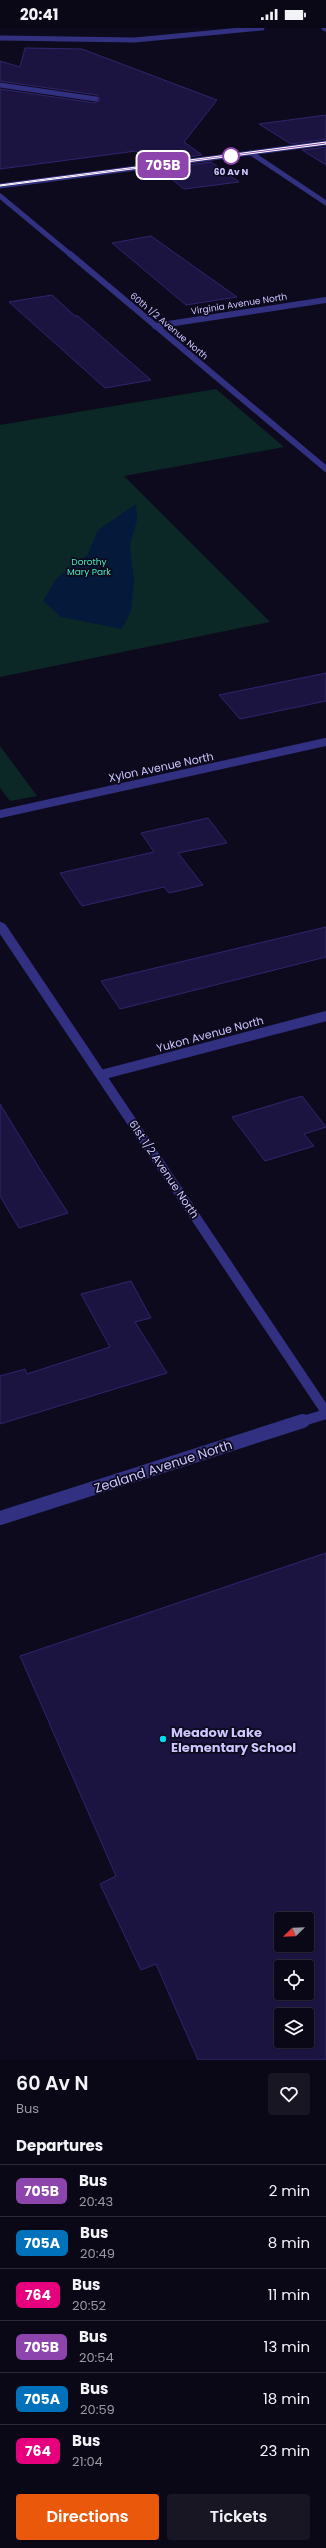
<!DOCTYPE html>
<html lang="en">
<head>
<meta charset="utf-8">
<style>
  body { margin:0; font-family:Poppins,sans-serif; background:#181623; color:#f1f3f6; height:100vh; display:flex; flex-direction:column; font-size:15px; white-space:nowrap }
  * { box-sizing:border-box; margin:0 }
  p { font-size:13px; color:#999aa1 }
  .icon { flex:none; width:22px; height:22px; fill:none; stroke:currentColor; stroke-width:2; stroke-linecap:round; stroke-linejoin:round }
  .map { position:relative; height:2032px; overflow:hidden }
  .side { display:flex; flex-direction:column; background:#0a0816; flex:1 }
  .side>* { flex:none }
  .badge { padding:0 8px; border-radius:6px; font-size:14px; line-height:26px }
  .needle { width:26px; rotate:247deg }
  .tools { position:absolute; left:274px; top:1884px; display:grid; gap:8px }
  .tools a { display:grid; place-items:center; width:40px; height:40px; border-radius:4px; background:#0a0816; box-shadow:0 1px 3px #0004,0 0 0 1px #2a2935; font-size:20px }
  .map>.badge { position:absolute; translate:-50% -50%; box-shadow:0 0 0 2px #fff }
  h2 { padding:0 16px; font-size:15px; line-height:36px }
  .round { display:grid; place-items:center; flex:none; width:42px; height:42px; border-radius:4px; background:#181623 }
  .headline { display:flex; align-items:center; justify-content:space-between; height:68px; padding:0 16px }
  h1 { font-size:19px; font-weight:600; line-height:30px }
  .cta { display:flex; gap:8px; margin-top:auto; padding:8px 16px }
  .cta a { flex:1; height:46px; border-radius:4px; background:#ea580c; color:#fff; font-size:16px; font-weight:600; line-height:46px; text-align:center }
  .cta a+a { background:#181623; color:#f1f3f6 }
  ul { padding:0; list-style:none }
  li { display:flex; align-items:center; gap:12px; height:52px; padding:0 16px; border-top:1px solid #2a2935 }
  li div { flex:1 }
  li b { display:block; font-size:15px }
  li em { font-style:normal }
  li .badge { min-width:44px; font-weight:700; text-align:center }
  .status { display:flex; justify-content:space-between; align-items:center; height:28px; padding:0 20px; background:#0a0816; direction:ltr }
  .status svg { height:11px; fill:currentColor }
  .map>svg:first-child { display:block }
  .green { fill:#0c2826 }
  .water { fill:#05193b }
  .building { fill:#1c1440; stroke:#32246e; fill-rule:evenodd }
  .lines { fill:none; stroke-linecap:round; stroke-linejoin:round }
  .minor-far4 { stroke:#323181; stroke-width:5 }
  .minor-far3 { stroke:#323181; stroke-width:6 }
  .minor-far2 { stroke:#323181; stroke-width:8 }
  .minor-far1 { stroke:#323181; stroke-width:10 }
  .minor { stroke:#323181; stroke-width:14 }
  .tertiary { stroke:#323181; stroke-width:5 }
  .line { fill:#8e44ad; stroke:#fff }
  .stop-dot { fill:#fff; stroke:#8e44ad; stroke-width:2 }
  .poi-dot { fill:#00ddf1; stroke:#0d0a1d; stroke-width:1.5 }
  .labels { text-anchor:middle; stroke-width:3.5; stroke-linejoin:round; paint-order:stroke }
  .far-stop-label { font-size:9px; font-weight:bold; fill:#ccc6ff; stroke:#0d0a1d }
  .far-street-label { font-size:9px; fill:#ccc6ff; stroke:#0d0a1d }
  .far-park-label { font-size:9px; fill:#49e8be; stroke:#0d0a1d }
  .street-label { font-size:11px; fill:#ccc6ff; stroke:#0d0a1d }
  .near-street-label { font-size:13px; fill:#ccc6ff; stroke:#0d0a1d }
  .near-poi-label { font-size:13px; font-weight:bold; fill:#ccc6ff; stroke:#0d0a1d; text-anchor:start }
</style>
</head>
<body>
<div class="status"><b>20:41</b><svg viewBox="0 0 49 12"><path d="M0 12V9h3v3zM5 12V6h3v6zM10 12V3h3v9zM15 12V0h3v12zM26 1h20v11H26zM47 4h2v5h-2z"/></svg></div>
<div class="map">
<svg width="326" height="2032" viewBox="0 0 326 2032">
  <rect width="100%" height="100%" fill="#0d0a1d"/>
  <path class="green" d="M 216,361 L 284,419 L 124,448 L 270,594 L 0,649 L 0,397 Z
    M 0,718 L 37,768 L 10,773 L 0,760 Z"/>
  <path class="water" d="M 136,476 L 137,492 L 130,517 L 134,554 L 131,583 L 122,601 L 61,589 L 43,573 L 56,551 L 88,526 L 98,502 Z"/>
  <path class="building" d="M 25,20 L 82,21 L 217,72 L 184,114 L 202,127 L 150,134 L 136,123 L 0,141 L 0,61 L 95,75 L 100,72 L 97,67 L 0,53 L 0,33 L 20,39 Z
    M 326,87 L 326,111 L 291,116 L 259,96 Z
    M 326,119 L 326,137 L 302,122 Z
    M 211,134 L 239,154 L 184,161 L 159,141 Z
    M 151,208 L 237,269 L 186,277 L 112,215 Z
    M 52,267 L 75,288 L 78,288 L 151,352 L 105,360 L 9,274 Z
    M 326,645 L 326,673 L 240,691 L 219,667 Z
    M 208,790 L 227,815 L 178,825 L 203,857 L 169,865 L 164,859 L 82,878 L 60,845 L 154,824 L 141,805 Z
    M 326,899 L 326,929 L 120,981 L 101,953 Z
    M 302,1068 L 326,1099 L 304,1106 L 314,1118 L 265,1133 L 232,1089 Z
    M 0,1076 L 41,1143 L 68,1185 L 19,1200 L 0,1168 Z
    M 131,1253 L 151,1290 L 135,1294 L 167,1345 L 0,1396 L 0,1348 L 25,1341 L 27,1346 L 110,1319 L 81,1266 Z
    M 326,1525 L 326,2032 L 198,2032 L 156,1936 L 141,1942 L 100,1856 L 116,1848 L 20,1628 ZM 281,1891 L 307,1891 L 307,1917 L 281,1917 ZM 281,1939 L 307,1939 L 307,1965 L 281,1965 ZM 281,1987 L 307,1987 L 307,2013 L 281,2013 Z"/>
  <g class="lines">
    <path class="minor-far4" d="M 324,0 L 326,1
      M 0,10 L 135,12 L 262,0
      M 0,57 L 96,71
      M 251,125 L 326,175
      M 0,168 L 71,227"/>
    <path class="minor-far3" d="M 70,226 L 326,441
      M 155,298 L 326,272"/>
    <path class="minor-far2" d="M 0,786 L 326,714
      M 0,898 L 2,901"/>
    <path class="minor-far1" d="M 2,900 L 326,1384
      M 101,1047 L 326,988
      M 300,1394 L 326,1386"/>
    <path class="minor" d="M 0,1490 L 303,1393"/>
    <path class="tertiary" d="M 0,158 L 326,115"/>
  </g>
  <path class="line" d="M 326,114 L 326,116 L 0,158 L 0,157 Z"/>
  <circle class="stop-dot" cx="231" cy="128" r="8"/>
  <circle class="poi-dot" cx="163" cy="1711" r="4"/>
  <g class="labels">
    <g class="far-stop-label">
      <text x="231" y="147">60 Av N</text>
    </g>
    <g class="far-street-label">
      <text transform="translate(239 276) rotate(-9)" y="3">Virginia Avenue North</text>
      <text transform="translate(169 298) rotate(40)" y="3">60th 1/2 Avenue North</text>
    </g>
    <g class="far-park-label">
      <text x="89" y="537">Dorothy<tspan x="89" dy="10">Mary Park</tspan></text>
    </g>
    <g class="street-label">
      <text transform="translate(161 739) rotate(-12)" y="4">Xylon Avenue North</text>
      <text transform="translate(210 1006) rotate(-15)" y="4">Yukon Avenue North</text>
      <text transform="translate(164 1141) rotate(56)" y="4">61st 1/2 Avenue North</text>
    </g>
    <g class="near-street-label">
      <text transform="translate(163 1438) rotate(-18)" y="5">Zealand Avenue North</text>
    </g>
    <g class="near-poi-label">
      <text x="171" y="1709">Meadow Lake<tspan x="171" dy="15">Elementary School</tspan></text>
    </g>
  </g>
</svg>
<div class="tools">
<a><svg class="needle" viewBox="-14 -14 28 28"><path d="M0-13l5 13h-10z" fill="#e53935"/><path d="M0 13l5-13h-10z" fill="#999aa1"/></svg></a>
<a><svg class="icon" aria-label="locate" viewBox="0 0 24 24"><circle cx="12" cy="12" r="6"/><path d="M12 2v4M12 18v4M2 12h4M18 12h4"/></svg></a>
<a><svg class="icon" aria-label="layers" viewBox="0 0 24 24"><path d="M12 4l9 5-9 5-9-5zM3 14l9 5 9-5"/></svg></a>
</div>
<b class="badge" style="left:163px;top:137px;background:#8e44ad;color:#fff">705B</b>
</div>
<section class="side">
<div class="headline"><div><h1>60 Av N</h1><p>Bus</p></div><a class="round"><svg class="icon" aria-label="heart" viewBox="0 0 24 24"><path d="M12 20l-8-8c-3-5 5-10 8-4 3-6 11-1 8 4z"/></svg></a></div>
<h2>Departures</h2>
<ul>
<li><span class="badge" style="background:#8e44ad;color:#fff">705B</span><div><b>Bus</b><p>20:43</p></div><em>2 min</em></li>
<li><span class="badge" style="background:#0072bc;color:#fff">705A</span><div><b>Bus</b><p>20:49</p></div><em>8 min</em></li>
<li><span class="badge" style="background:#e6007e;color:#fff">764</span><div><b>Bus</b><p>20:52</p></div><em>11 min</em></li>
<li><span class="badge" style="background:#8e44ad;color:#fff">705B</span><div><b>Bus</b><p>20:54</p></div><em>13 min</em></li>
<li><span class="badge" style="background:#0072bc;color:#fff">705A</span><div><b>Bus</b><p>20:59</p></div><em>18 min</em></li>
<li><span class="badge" style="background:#e6007e;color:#fff">764</span><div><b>Bus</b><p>21:04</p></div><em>23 min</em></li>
</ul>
<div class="cta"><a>Directions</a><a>Tickets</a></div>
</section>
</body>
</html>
